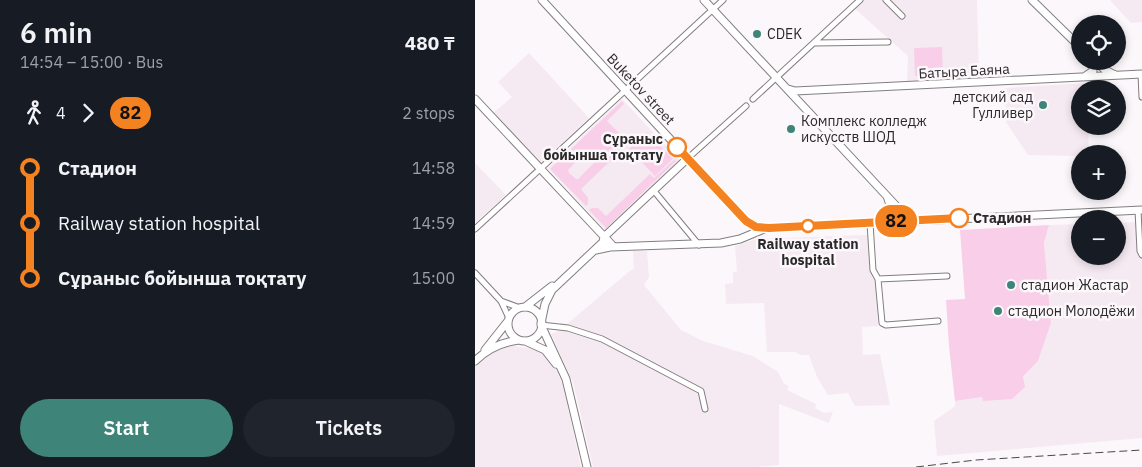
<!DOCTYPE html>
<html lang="en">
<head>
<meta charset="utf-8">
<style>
  body { margin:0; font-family:"IBM Plex Sans",sans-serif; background:#20242c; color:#f1f3f6; height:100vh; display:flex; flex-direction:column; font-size:19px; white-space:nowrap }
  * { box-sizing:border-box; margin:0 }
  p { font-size:16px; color:#9ea1a6 }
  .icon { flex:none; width:28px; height:28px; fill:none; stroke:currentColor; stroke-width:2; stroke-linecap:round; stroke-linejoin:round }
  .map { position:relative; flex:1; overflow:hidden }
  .side { display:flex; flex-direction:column; background:#171b24; width:475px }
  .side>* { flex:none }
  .badge { padding:0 10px; border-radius:16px; font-size:18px; line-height:32px }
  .buttons { position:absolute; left:596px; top:15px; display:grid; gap:10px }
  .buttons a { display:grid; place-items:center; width:55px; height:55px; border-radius:50%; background:#171b24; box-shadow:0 2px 8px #0003; font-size:25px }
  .map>.badge { position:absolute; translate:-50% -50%; box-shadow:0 0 0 2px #fff }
  .legs { display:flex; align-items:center; gap:8px; height:55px; padding:0 20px; font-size:16px }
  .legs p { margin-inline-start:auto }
  .summary { display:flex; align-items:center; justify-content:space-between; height:85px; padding:0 20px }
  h1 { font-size:28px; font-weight:600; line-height:38px }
  .button { display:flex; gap:10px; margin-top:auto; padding:10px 20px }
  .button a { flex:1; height:58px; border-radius:30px; background:#3f8478; color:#fff; font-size:20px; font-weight:600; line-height:58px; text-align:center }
  .button a+a { background:#20242c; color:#f1f3f6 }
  ul { padding:0 20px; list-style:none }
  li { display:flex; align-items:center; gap:18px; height:55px; font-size:19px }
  li i { display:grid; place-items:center; width:8px; height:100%; margin:0 6px; background:currentColor }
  li i::after { content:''; width:12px; height:12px; margin:-6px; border:4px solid; border-radius:50%; background:#171b24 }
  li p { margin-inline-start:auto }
  li:first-child i { background:linear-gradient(#0000 50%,currentColor 0) }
  li:last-child i { background:linear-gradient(currentColor 50%,#0000 0) }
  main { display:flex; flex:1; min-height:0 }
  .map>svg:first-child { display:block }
  .built { fill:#f6eaf2 }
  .green { fill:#f8cee9; fill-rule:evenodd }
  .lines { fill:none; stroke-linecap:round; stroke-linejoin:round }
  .street-casing { stroke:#837e81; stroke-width:7 }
  .secondary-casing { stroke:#837e81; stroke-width:9 }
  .street { stroke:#fff; stroke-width:5 }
  .secondary { stroke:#fff; stroke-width:7 }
  .rail { stroke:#4a4849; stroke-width:1; stroke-dasharray:8 4; stroke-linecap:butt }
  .line-1-casing { stroke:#fff; stroke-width:11 }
  .line-1 { stroke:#f58220; stroke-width:8 }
  .poi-dot { fill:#3f8478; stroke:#fcf7fa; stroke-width:2 }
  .stop-1-dot { fill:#fff; stroke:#f58220; stroke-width:2.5 }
  .labels { text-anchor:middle; stroke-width:5; stroke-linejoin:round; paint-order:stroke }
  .poi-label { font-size:14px; fill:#2b292a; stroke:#fcf7fa; text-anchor:start }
  .street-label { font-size:14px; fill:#2b292a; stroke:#fcf7fa }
  .stop-label { font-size:14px; font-weight:bold; fill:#2b292a; stroke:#fcf7fa; text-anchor:end }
</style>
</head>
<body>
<main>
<section class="side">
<div class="summary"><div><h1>6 min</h1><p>14:54 – 15:00 · Bus</p></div><b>480 ₸</b></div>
<div class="legs"><svg class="icon" aria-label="walk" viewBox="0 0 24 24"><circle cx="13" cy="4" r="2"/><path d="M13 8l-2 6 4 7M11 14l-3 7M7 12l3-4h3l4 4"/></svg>4<svg class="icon" aria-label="forward" viewBox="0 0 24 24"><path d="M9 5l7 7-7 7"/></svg><b class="badge" style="background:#f58220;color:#111">82</b><p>2 stops</p></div>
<ul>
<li><i style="color:#f58220"></i><b>Стадион</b><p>14:58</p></li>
<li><i style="color:#f58220"></i><span>Railway station hospital</span><p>14:59</p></li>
<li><i style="color:#f58220"></i><b>Сұраныс бойынша тоқтату</b><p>15:00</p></li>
</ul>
<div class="button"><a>Start</a><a>Tickets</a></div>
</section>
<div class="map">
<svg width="667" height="467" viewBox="0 0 667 467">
  <rect width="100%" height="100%" fill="#fcf7fa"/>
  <path class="built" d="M 386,0 L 502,0 L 504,78 L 432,82 L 433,56 L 379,8 Z
    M 635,0 L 667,0 L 667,22 L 656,23 Z
    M 54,53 L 114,118 L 64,164 L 18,113 L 37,97 L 23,82 Z
    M 611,83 L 611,89 L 605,89 L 605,126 L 613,126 L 614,154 L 605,154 L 605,156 L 553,155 L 531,122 L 530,88 Z
    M 147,99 L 205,161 L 130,230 L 73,168 Z
    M 0,163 L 31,195 L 0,223 Z
    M 661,222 L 663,251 L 667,262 L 667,438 L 462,456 L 459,421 L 480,406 L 480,401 L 507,397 L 508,401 L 518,399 L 548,378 L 563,361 L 576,323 L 569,243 L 574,225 L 605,224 L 605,256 L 642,256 L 643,223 Z
    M 393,235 L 396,273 L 401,282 L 403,326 L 387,327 L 388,355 L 405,354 L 415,405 L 380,406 L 373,393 L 353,395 L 342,377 L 334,355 L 326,355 L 320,352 L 292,352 L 289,303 L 251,304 L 250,284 L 258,283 L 258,272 L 262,272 L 260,246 L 281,239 Z
    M 158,251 L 172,251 L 174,277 L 169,285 L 206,330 L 228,341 L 278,356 L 303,372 L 309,384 L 314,386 L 312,390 L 341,404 L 340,408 L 349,413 L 358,412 L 354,423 L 304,404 L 304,465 L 280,467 L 118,467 L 98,382 L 76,334 L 86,330 L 85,323 L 92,324 L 156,270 L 159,269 Z
    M 33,345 L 65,350 L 78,364 L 88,385 L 106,467 L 0,467 L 0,365 L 8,357 L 24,347 Z"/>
  <path class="green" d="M 467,47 L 468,75 L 440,76 L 439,48 Z
    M 147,101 L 149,104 L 132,121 L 154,143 L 106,189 L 113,198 L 113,204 L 111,206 L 75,169 ZM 110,152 L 113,153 L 120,159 L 120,162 L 103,179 L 101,179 L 94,173 L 93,170 Z
    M 172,132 L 198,159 L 180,176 L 154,149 Z
    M 200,159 L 201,161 L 131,228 L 114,210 L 117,208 L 123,208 L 131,216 L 175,174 L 179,178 Z
    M 574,225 L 569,243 L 576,323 L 563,361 L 548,377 L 550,387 L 537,399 L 508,401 L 507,397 L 480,401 L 474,346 L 471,300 L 490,299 L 485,230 Z"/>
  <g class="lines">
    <g class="street-casing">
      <path id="street" d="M 411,0 L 427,16
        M 339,43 L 413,42
        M 666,74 L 667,97
        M 278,99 L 385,0
        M 213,158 L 271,106
        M 179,191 L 224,245
        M 663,210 L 665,251 L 667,255
        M 403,222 C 413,217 416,209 412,199
        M 395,223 L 398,270 L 403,279 L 407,323 L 411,325 L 463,321
        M 0,229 L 248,0
        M 0,273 L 26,301 L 34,318
        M 403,279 L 472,276
        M 26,301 L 45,308
        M 66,325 L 93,328 L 127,339 L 226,391 L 230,409"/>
    </g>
    <g class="secondary-casing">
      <path id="secondary" d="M 67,0 L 255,204 C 268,218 274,229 294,228 L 667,210
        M 229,0 L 424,209 L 438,219
        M 557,0 L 605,47
        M 620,61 L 630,70 L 640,75
        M 609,77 L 618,71 L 618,61
        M 313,89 L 320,91 L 667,74
        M 0,99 L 138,246
        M 121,250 L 135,247 L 246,243 L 265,239 L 289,229
        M 50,307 L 77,286
        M33 324a17 17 0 1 1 34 0a17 17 0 1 1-34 0Z
        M 66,323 L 70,304 L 77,290 L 128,242 L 129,237 L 213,158
        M 66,325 L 91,379 L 112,467
        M 50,341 L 70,350 L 81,364
        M 10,350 L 33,321
        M 0,361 C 13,348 27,342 44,340"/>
    </g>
    <use href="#street" class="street"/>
    <use href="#secondary" class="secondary"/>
    <path class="rail" d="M 441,467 L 501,460 L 667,450"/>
  </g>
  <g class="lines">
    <g class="line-1-casing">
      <path id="line-1" d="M 202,147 L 271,221 L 281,227 L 294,228 L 484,218"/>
    </g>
    <use href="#line-1" class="line-1"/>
  </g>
  <g class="poi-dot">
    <circle cx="282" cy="34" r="5"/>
    <circle cx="568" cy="105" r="5"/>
    <circle cx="316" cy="129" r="5"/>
    <circle cx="536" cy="285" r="5"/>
    <circle cx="523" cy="311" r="5"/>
  </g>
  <g class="stop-1-dot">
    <circle cx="202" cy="147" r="9"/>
    <circle cx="484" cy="218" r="9"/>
    <circle cx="333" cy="226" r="6"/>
  </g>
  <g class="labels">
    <g class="poi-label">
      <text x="292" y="39">CDEK</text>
      <text x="558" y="102" text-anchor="end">детский сад<tspan x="558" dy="16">Гулливер</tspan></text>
      <text x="326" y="126">Комплекс колледж<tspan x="326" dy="16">искусств ШОД</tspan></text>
      <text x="546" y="290">стадион Жастар</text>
      <text x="533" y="316">стадион Молодёжи</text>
    </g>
    <g class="street-label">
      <text transform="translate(489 71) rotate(-3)" y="5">Батыра Баяна</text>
      <text transform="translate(166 89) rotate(47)" y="5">Buketov street</text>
    </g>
    <g class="stop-label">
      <text x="188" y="144">Сұраныс<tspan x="188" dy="16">бойынша тоқтату</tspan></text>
      <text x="498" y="223" text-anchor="start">Стадион</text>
      <text x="333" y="249" text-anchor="middle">Railway station<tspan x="333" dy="16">hospital</tspan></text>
    </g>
  </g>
</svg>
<div class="buttons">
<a><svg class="icon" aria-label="locate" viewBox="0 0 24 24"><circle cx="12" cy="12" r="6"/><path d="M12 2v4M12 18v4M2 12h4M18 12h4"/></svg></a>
<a><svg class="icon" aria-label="layers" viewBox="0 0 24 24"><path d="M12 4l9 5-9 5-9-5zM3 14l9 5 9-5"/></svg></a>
<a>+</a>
<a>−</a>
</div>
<b class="badge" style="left:421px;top:221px;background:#f58220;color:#111">82</b>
</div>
</main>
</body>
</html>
